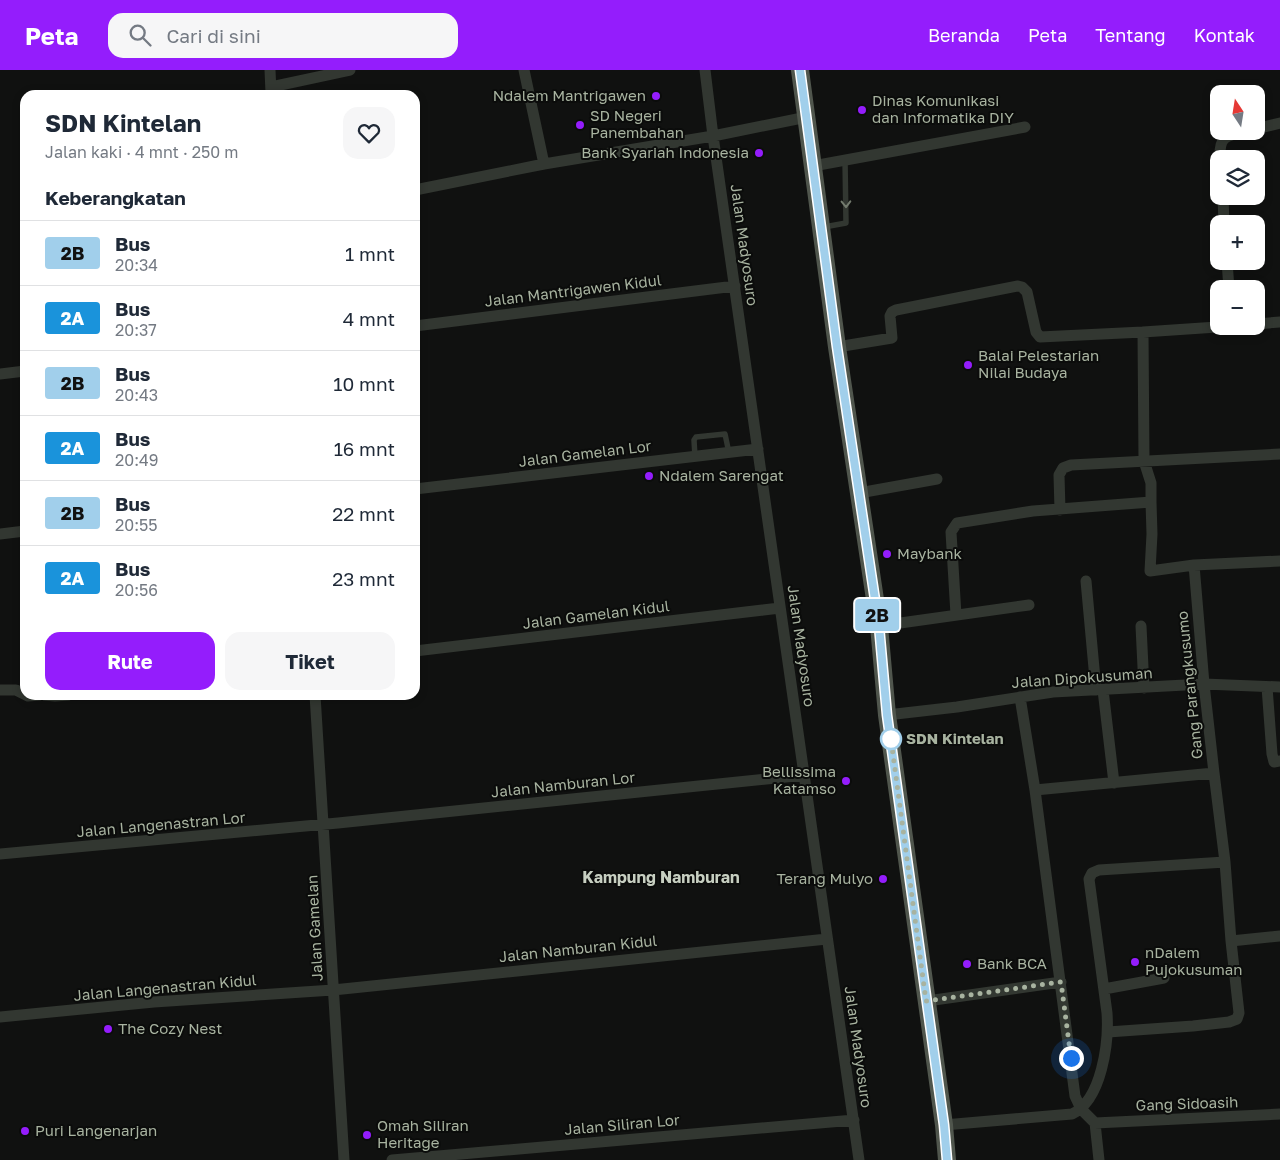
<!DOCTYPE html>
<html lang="id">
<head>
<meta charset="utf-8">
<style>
  body { margin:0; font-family:"Golos Text",sans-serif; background:#f6f6f7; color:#1f2937; height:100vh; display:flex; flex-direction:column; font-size:19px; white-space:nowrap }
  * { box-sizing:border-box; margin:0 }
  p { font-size:16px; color:#747a83 }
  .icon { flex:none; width:28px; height:28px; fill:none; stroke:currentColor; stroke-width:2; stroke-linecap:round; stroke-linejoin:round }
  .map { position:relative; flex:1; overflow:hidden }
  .sheet { position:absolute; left:20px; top:20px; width:400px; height:610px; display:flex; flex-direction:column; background:#fff; border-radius:15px; box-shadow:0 2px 8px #0003 }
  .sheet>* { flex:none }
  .badge { padding:0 10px; border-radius:4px; font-size:18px; line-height:32px }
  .needle { width:32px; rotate:348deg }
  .buttons { position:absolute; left:1210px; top:15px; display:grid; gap:10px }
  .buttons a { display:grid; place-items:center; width:55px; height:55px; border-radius:10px; background:#fff; box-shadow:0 2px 8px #0003; font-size:25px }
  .you { position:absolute; width:25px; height:25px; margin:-12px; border:4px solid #fff; border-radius:50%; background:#1a73e8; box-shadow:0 0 0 8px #1a73e833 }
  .map>.badge { position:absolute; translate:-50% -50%; box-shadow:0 0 0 2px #fff }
  h2 { padding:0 25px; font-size:19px; line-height:45px }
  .round { display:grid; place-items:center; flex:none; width:52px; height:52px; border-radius:15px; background:#f6f6f7 }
  .headline { display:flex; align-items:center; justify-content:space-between; height:85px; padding:0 25px }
  h1 { font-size:24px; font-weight:700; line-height:38px }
  .button { display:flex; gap:10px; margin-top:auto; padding:10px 25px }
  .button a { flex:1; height:58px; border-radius:15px; background:#941dfc; color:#fff; font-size:20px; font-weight:700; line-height:58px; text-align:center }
  .button a+a { background:#f6f6f7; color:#1f2937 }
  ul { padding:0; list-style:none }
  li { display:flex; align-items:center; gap:15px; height:65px; padding:0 25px; border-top:1px solid #e0e1e3 }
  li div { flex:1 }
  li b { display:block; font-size:19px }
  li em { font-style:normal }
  li .badge { min-width:55px; font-weight:700; text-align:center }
  header { display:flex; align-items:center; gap:30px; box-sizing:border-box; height:70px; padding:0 25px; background:#941dfc; color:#fff }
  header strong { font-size:24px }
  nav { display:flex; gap:28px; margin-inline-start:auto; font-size:18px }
  .search { width:350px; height:45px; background:#f6f6f7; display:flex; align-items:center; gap:12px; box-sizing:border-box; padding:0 18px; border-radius:15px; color:#747a83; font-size:19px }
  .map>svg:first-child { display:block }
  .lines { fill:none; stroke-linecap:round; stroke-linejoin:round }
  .lane { stroke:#323731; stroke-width:5.5 }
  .street { stroke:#323731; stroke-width:11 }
  .primary { stroke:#50564d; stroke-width:18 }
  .oneway { stroke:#737b6e }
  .line-casing { stroke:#fff; stroke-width:11 }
  .line { stroke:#a1cfeb; stroke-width:8 }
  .walk { stroke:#a8b3a0; stroke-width:5; stroke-dasharray:0 9 }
  .poi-dot { fill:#941dfc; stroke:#0b0c0b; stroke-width:2 }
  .stop-dot { fill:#fff; stroke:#a1cfeb; stroke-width:2.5 }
  .labels { text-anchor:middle; stroke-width:4; stroke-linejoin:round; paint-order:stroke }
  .poi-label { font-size:15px; fill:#a8b3a0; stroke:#0b0c0b; text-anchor:start }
  .street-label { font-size:15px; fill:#a8b3a0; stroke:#0b0c0b }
  .stop-label { font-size:15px; font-weight:bold; fill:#a8b3a0; stroke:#0b0c0b; text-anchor:start }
  .neighbourhood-label { font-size:16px; font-weight:bold; fill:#c7cfc1; stroke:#0b0c0b }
</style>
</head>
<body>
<header>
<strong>Peta</strong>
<div class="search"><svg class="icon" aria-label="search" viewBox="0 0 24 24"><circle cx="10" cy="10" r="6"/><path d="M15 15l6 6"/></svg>Cari di sini</div>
<nav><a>Beranda</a><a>Peta</a><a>Tentang</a><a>Kontak</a></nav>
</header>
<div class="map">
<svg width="1280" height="1090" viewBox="0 0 1280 1090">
  <rect width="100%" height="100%" fill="#101110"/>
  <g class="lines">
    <path class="lane" d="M 824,157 L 846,153 L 845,90
      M 695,387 L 694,370 L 696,367 L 725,364 L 729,383"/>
    <path class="street" d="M 270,0 L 271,23
      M 524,0 L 544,94
      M 705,0 L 713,66 L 859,1090
      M 271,17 L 350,0
      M 1226,21 L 1226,24
      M 1256,59 L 1280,53
      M 1220,89 C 1219,66 1225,66 1246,61
      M 813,96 L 1025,57
      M 415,120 L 544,94 L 713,66 L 807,47
      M 1223,126 L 1224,154
      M 1227,191 L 1229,219
      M 1256,254 L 1280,252
      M 415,256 L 735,216
      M 1232,256 L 1143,262 L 1144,391 L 1151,413 L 1151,432 L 1152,464 L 1150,501 L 1194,495 L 1280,491
      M 837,277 L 892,268 L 890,246 L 892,242 L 896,240 L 1018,216 L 1022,217 L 1027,222 L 1036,262 L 1040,267 L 1143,262
      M 0,304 L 25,301
      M 415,419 L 758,379
      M 859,423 L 937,409
      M 1060,440 L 1059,405 L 1063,398 L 1071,395 L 1280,384
      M 0,464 L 25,461
      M 1086,511 L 1096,620
      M 956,545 L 951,462 L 957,453 L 1033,441 L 1151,432
      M 879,556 L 1029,535
      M 1141,556 L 1144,618
      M 415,581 L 780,538
      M 1267,617 L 1272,684 L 1274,692 L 1280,691
      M 0,620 L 16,620 L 28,626 L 40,625
      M 1103,620 L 1114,713
      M 44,625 L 55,626 L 69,625
      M 315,625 L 344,1090
      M 1020,627 L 1035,720 L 1075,1026 L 1081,1039 L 1095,1053 L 1099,1090
      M 887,645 L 957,637 L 1053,622 L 1204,614 L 1280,617
      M 1035,720 L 1214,703 L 1204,614 L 1194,495
      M 0,784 L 338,753 L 805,705
      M 1225,792 L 1231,871
      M 1104,919 L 1164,908
      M 927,931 L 1061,912
      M 0,947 L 154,932 L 333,920 L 827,869
      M 1108,962 L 1193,956 L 1229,952 L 1237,949 L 1239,943 L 1231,871 L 1280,866
      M 1095,1053 L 1280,1044
      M 944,1055 L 1072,1044 C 1102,1030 1109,972 1107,943 L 1089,809 L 1092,803 L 1099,800 L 1225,792 L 1214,703
      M 392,1090 L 854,1050"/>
    <path class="primary" d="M 800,0 L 837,277 L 879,556 L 887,645 L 944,1055 L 947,1090"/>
  </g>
  <defs><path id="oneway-chevron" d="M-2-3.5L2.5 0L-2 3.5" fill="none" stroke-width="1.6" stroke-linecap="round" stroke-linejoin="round" transform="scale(1.25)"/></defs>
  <use class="oneway" href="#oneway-chevron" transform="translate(846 134) rotate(89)"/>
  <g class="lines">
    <g class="line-casing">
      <path id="line" d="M 800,0 L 837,277 L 879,556 L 887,645 L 944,1055 L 947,1090"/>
    </g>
    <use href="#line" class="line"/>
    <path class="walk" d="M 891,669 L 890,662 L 926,931 L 1061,912 L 1071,988"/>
  </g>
  <g class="poi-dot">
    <circle cx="656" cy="26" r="5"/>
    <circle cx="862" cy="40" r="5"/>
    <circle cx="580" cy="55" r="5"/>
    <circle cx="759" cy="83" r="5"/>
    <circle cx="968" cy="295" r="5"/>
    <circle cx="649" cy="406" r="5"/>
    <circle cx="887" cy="484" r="5"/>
    <circle cx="846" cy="711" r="5"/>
    <circle cx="883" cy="809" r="5"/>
    <circle cx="1135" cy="892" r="5"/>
    <circle cx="967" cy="894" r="5"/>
    <circle cx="108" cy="959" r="5"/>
    <circle cx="25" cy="1061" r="5"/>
    <circle cx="367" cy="1065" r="5"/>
  </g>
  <circle class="stop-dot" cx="891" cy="669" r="10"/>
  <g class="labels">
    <g class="poi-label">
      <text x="646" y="31" text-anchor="end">Ndalem Mantrigawen</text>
      <text x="872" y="36">Dinas Komunikasi<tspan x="872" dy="17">dan Informatika DIY</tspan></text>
      <text x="590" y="51">SD Negeri<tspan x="590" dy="17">Panembahan</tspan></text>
      <text x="749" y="88" text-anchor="end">Bank Syariah Indonesia</text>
      <text x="978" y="291">Balai Pelestarian<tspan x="978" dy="17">Nilai Budaya</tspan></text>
      <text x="659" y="411">Ndalem Sarengat</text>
      <text x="897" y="489">Maybank</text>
      <text x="836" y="707" text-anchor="end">Bellissima<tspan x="836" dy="17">Katamso</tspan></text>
      <text x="873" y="814" text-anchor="end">Terang Mulyo</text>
      <text x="1145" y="888">nDalem<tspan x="1145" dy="17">Pujokusuman</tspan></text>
      <text x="977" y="899">Bank BCA</text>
      <text x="118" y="964">The Cozy Nest</text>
      <text x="377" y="1061">Omah Siliran<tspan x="377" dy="17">Heritage</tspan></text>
      <text x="35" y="1066">Puri Langenarjan</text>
    </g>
    <g class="street-label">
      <text transform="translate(744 175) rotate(82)" y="5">Jalan Madyosuro</text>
      <text transform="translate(573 221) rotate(-7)" y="5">Jalan Mantrigawen Kidul</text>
      <text transform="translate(585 384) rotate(-7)" y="5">Jalan Gamelan Lor</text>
      <text transform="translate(596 545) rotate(-7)" y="5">Jalan Gamelan Kidul</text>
      <text transform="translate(801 576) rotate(82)" y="5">Jalan Madyosuro</text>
      <text transform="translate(1082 608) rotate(-4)" y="5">Jalan Dipokusuman</text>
      <text transform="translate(1190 615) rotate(-96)" y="5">Gang Parangkusumo</text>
      <text transform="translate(563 715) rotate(-6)" y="5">Jalan Namburan Lor</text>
      <text transform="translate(161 755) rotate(-5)" y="5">Jalan Langenastran Lor</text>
      <text transform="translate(315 858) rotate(-93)" y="5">Jalan Gamelan</text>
      <text transform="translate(578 879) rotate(-6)" y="5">Jalan Namburan Kidul</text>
      <text transform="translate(165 918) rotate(-5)" y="5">Jalan Langenastran Kidul</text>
      <text transform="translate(858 977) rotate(82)" y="5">Jalan Madyosuro</text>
      <text transform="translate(1187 1034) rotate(-2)" y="5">Gang Sidoasih</text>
      <text transform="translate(622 1055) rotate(-5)" y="5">Jalan Siliran Lor</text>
    </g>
    <g class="stop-label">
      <text x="906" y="674">SDN Kintelan</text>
    </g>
    <g class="neighbourhood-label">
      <text x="661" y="813">Kampung Namburan</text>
    </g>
  </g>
</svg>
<div class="buttons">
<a><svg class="needle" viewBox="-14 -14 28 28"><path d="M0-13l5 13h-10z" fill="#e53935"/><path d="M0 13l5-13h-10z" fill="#747a83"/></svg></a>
<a><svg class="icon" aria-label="layers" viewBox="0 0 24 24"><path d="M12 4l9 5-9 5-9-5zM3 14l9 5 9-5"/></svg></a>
<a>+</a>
<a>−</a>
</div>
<div class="you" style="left:1071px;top:988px"></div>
<b class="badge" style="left:877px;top:545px;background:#a1cfeb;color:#111">2B</b>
<section class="sheet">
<div class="headline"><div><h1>SDN Kintelan</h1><p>Jalan kaki · 4 mnt · 250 m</p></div><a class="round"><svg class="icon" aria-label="heart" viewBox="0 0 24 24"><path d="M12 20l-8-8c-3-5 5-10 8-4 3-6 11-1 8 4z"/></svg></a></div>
<h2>Keberangkatan</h2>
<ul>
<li><span class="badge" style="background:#a1cfeb;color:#111">2B</span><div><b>Bus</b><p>20:34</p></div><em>1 mnt</em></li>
<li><span class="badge" style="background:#1a93db;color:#fff">2A</span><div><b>Bus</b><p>20:37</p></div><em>4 mnt</em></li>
<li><span class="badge" style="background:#a1cfeb;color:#111">2B</span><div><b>Bus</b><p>20:43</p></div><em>10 mnt</em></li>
<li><span class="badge" style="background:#1a93db;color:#fff">2A</span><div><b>Bus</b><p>20:49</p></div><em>16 mnt</em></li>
<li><span class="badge" style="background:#a1cfeb;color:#111">2B</span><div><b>Bus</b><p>20:55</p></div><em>22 mnt</em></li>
<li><span class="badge" style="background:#1a93db;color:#fff">2A</span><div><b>Bus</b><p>20:56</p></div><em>23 mnt</em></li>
</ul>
<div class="button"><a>Rute</a><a>Tiket</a></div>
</section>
</div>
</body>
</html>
